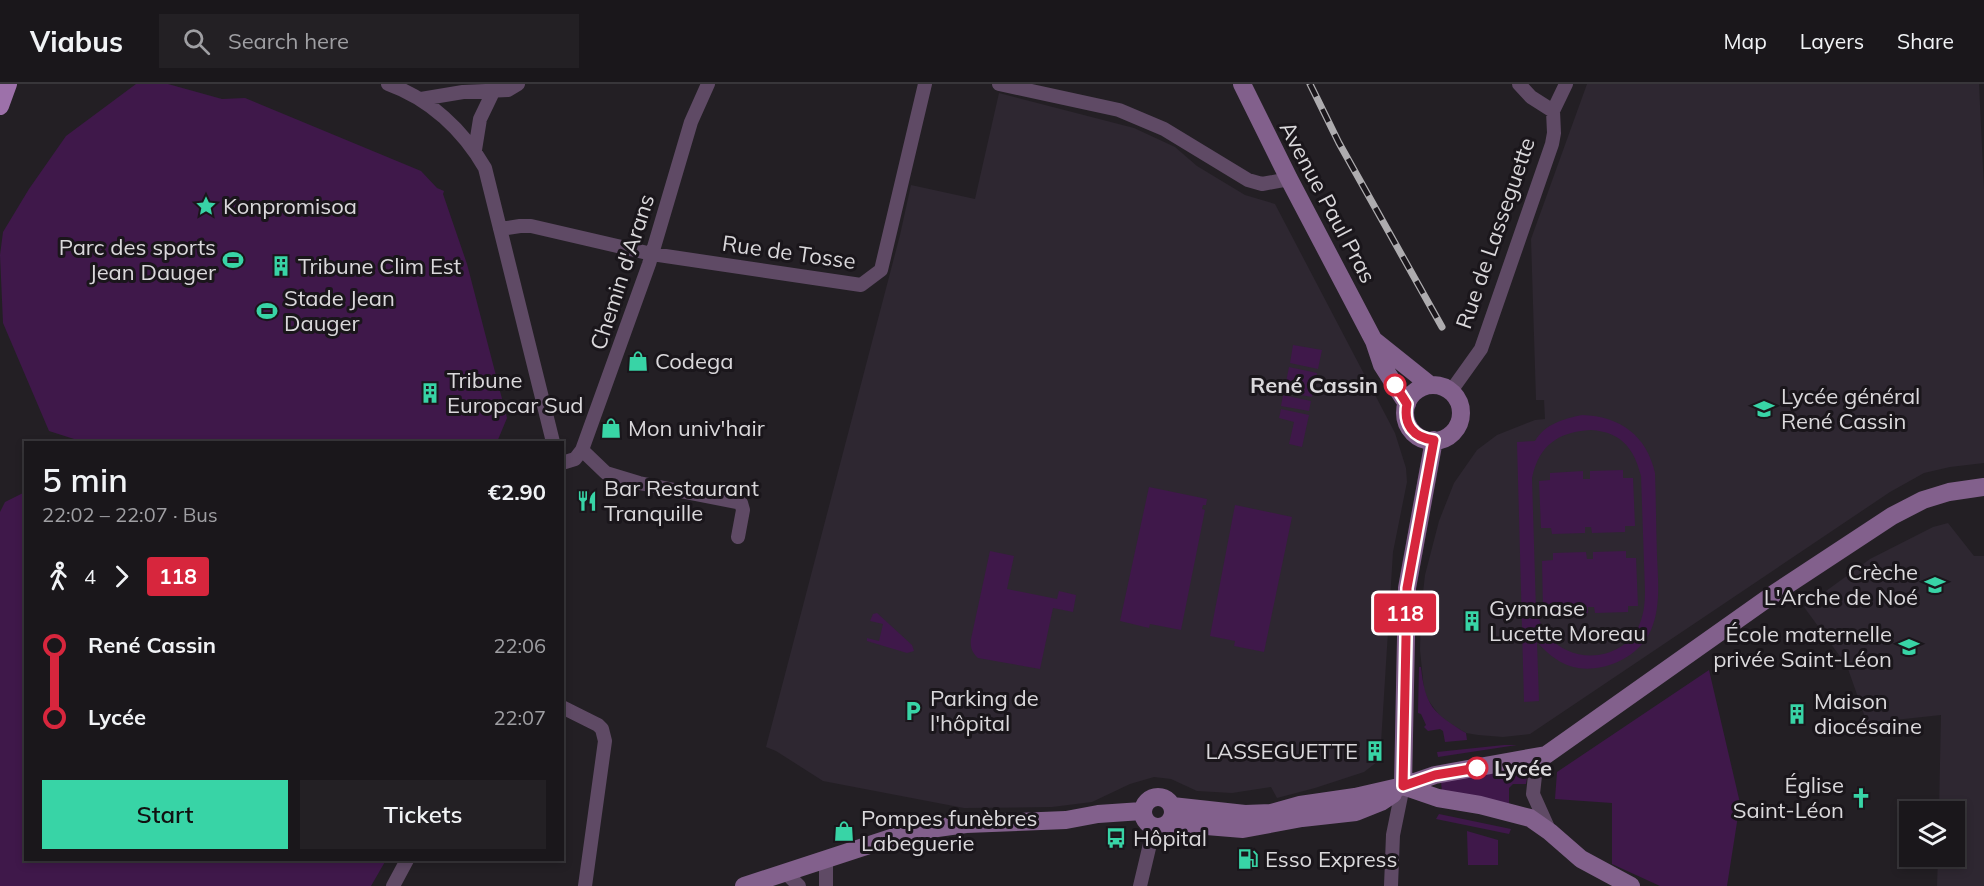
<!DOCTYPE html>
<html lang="en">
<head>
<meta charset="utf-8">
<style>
  body { margin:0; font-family:Mulish,sans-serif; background:#232024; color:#f1f3f6; height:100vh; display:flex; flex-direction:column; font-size:22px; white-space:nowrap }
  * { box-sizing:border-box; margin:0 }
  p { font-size:20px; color:#9f9fa3 }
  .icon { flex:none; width:33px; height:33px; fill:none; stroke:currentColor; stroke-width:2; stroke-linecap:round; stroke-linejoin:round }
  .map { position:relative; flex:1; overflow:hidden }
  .panel { position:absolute; left:24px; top:357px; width:540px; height:420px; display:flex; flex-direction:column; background:#1a171b; border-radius:0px; box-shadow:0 3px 9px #0003,0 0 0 2px #38363a }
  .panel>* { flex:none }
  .badge { padding:0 12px; border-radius:4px; font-size:21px; line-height:39px }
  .buttons { position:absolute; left:1899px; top:717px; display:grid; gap:12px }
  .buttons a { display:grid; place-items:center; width:66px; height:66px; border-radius:0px; background:#1a171b; box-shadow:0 3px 9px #0003,0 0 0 2px #38363a; font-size:30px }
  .map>.badge { position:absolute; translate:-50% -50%; box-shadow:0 0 0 3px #fff }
  .legs { display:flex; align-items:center; gap:9px; height:66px; padding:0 18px; font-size:20px }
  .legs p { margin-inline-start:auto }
  .summary { display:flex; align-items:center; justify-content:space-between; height:102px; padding:0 18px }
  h1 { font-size:33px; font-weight:600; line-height:45px }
  .primary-button { display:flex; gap:12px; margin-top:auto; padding:12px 18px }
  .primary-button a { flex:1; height:69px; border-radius:0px; background:#38d4a6; color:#111; font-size:24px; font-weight:600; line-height:69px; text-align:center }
  .primary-button a+a { background:#232024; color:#f1f3f6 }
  ul { padding:0 18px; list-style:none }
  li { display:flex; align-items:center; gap:21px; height:72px; font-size:22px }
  li i { display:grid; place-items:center; width:9px; height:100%; margin:0 8px; background:currentColor }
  li i::after { content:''; width:15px; height:15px; margin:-8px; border:4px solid; border-radius:50%; background:#1a171b }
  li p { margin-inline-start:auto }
  li:first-child i { background:linear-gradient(#0000 50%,currentColor 0) }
  li:last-child i { background:linear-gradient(currentColor 50%,#0000 0) }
  header { display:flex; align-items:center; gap:36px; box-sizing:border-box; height:84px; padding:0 30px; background:#1a171b; border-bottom:2px solid #38363a }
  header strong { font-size:28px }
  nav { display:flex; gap:33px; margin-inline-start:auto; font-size:21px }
  .search { width:420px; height:54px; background:#232024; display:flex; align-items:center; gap:15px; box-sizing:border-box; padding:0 21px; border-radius:0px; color:#9f9fa3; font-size:22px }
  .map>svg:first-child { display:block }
  .built { fill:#2e2731 }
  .green { fill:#3f184a; fill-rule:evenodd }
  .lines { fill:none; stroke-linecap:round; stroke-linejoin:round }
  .street { stroke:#5f4a65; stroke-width:14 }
  .secondary { stroke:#82608c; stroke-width:18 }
  .primary { stroke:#9d71aa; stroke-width:18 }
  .rail-casing { stroke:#aeacaf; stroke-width:7 }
  .rail { stroke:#1a161b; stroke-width:4.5; stroke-dasharray:14; stroke-linecap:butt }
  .line-1-casing { stroke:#fff; stroke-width:14 }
  .line-1 { stroke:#d7263d; stroke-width:9 }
  .stop-1-dot { fill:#fff; stroke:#d7263d; stroke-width:3 }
  .labels { text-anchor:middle; stroke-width:6; stroke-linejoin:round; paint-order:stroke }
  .street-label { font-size:22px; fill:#dad8db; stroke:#1a161b }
  .poi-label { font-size:22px; fill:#dad8db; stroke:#1a161b; text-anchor:start }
  .stop-label { font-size:22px; font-weight:bold; fill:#dad8db; stroke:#1a161b; text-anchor:end }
</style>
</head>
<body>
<header>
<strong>Viabus</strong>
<div class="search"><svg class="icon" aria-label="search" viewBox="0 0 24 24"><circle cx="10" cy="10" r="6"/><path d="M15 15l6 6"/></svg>Search here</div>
<nav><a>Map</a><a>Layers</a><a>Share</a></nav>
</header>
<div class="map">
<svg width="1984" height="802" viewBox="0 0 1984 802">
  <rect width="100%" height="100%" fill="#231f24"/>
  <path class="built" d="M 1587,0 L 1979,0 L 1984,105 L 1984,379 L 1950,383 L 1924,389 L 1890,408 L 1530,650 L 1503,653 L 1478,651 L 1466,649 L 1442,635 L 1428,616 L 1424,606 L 1420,566 L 1421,527 L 1425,491 L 1439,437 L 1454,399 L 1477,366 L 1497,351 L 1535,336 L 1545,335 L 1544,316 L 1536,316 L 1531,155 Z
    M 999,9 L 1134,44 L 1175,63 L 1197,82 L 1245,111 L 1275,120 L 1395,349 L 1406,384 L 1407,398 L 1393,468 L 1380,675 L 1377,675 L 1377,678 L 1364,688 L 1315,704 L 1277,714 L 1271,703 L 1232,709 L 1197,707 L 1171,695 L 1154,693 L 1130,700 L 1092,718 L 1052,723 L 964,724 L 823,697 L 776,667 L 766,663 L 900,151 L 911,101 L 975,115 Z
    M 1948,439 L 1974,472 L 1984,472 L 1984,802 L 1937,802 L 1938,773 L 1954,772 L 1954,728 L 1939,727 L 1941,631 L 1867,639 L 1847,582 L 1804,523 L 1870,475 L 1933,443 Z"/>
  <path class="green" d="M 136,0 L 168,0 L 222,15 L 245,14 L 421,87 L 437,104 L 444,107 L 443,110 L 467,180 L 507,334 L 497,358 L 73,358 L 74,355 L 49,347 L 3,239 L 0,171 L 3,148 L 29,105 L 66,52 Z
    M 1293,261 L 1322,266 L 1318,285 L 1290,279 Z
    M 1289,283 L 1317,289 L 1312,313 L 1284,308 Z
    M 1283,311 L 1311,317 L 1309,327 L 1281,322 Z
    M 1281,325 L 1309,331 L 1302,363 L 1289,360 L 1294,338 L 1279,334 Z
    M 1582,331 C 1620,332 1647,352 1655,389 C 1656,417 1656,445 1657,472 C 1658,496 1661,523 1651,546 C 1643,565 1622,579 1602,583 C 1573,589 1555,578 1537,558 L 1539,617 L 1524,618 L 1517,358 L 1535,357 C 1545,340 1563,335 1582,331 ZM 1591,346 C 1621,348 1634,364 1641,392 L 1645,507 C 1645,518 1644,529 1640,539 C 1625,577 1573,582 1548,552 C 1542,544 1539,535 1536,527 L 1532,394 C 1539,361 1558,348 1591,346 Z
    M 1623,386 L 1623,394 L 1633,394 L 1635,442 L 1625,442 L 1625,448 L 1592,449 L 1591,443 L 1585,443 L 1585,449 L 1552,450 L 1551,444 L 1541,444 L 1539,397 L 1550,396 L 1550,389 L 1583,387 L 1583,395 L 1590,395 L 1590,387 Z
    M 1149,403 L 1207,415 L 1206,421 L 1203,421 L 1202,425 L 1205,426 L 1181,546 L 1150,540 L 1149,544 L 1120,537 Z
    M 23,409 L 26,411 L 26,776 L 386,776 L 371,802 L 0,802 L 0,428 L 5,418 Z
    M 1235,421 L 1292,433 L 1264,568 L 1234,562 L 1235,557 L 1210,552 Z
    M 990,467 L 1014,472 L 1007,505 L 1057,515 L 1059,507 L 1076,511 L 1073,528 L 1053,524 L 1040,585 L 978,574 C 972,568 970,564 971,555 Z
    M 1626,467 L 1626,474 L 1636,474 L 1638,522 L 1628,522 L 1628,528 L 1595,529 L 1594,523 L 1588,523 L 1588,529 L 1555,530 L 1554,524 L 1543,525 L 1542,477 L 1553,476 L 1553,469 L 1586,468 L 1587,475 L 1593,475 L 1593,468 Z
    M 877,529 L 912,561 L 914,567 L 907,569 L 867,557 L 867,554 L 879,557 L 883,540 L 870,537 L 873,530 Z
    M 1419,583 L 1421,583 C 1425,622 1433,629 1466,649 L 1467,656 L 1445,658 L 1443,647 L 1440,645 L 1428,647 L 1424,643 L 1426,641 L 1421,630 L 1418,629 Z
    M 1709,586 L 1740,719 L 1727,802 L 1660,802 L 1612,780 L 1612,719 L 1555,715 L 1557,688 Z
    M 1504,661 L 1517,661 L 1438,673 L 1437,668 Z
    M 1529,683 L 1526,700 L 1513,700 L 1509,704 L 1509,721 L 1442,708 L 1441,698 Z
    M 1439,730 L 1511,745 L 1509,750 L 1436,735 Z
    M 1467,747 L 1498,756 L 1498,781 L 1468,781 Z"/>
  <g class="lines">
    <path class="street" d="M 388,0 C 430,15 463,46 485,84 L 553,358
      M 999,0 L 1119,26 L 1164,45 L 1248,96 L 1262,100 L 1289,95
      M 1519,0 L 1531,13 L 1553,27
      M 421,15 L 463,8 L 508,6 L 518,0
      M 475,66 L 480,35 L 493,8
      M 500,145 L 520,142 L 531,142 L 652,170 L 861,201 L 881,186 L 925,0
      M 1451,307 L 1481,265 L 1552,60 L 1554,49 L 1553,27 L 1566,0
      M 582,366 L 606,389 L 639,399 L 741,419 L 743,426 L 738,453
      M 562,379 L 575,375 L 582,366 L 649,180 L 691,38 L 708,0
      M 562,623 L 598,641 L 602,645 L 605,657 L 585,802
      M 1537,673 L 1533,710 L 1550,748
      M 786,789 L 799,802
      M 393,802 L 407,776
      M 826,802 L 826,776
      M 1140,802 L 1154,743
      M 1391,802 L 1393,751 L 1403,702"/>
    <path class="secondary" d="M 1242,0 L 1289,95 L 1374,257 L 1382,281 L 1407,320
      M 1375,257 L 1430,301
      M1405 329a28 28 0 1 1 56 0a28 28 0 1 1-56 0Z
      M 1403,702 L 1407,504 L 1434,356
      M 1403,702 L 1438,714 L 1480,721 L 1530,734 L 1550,748 L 1581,775 L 1631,802
      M1143 728a15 15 0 1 1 30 0a15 15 0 1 1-30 0Z
      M 1172,722 L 1245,730 L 1271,729 L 1300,721 L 1355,713 L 1403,702 L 1435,691 L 1546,671 L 1775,509 L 1892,432 L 1923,416 L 1949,408 L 1984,403
      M 1170,739 L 1243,745 L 1302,734 L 1356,728 L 1381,718 L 1393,710
      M 744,802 L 900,751 L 930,745 L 966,740 L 1066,736 L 1098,730 L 1142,727"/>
    <path class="primary" d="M 0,22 L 8,0"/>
    <g class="rail-casing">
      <path id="rail" d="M 1310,0 L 1339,59 L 1442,243"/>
    </g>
    <use href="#rail" class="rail"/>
  </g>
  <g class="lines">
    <g class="line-1-casing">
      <path id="line-1" d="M 1395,301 L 1407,320 C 1403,340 1413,354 1434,356 L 1407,504 L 1403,702 L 1435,691 L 1477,684"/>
    </g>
    <use href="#line-1" class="line-1"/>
  </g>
  <defs>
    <g id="sight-bare" transform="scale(1.62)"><path d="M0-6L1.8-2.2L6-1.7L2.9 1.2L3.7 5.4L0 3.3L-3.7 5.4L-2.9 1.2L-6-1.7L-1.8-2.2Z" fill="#38d4a6" stroke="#1a161b" stroke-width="2.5" paint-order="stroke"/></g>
    <g id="stadium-bare" transform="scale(1.62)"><path d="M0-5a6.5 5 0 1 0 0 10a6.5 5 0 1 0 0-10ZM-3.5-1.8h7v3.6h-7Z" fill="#38d4a6" stroke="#1a161b" stroke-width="2.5" paint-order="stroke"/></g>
    <g id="building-bare" transform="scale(1.62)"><path d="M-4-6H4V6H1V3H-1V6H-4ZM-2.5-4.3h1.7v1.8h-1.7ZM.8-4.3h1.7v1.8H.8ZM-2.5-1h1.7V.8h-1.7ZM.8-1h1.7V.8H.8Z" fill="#38d4a6" stroke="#1a161b" stroke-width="2.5" paint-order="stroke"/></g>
    <g id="shop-bare" transform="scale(1.62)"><path d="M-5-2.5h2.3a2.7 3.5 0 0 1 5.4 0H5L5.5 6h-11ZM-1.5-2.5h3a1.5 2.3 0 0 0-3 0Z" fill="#38d4a6" stroke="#1a161b" stroke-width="2.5" paint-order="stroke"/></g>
    <g id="school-bare" transform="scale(1.62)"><path d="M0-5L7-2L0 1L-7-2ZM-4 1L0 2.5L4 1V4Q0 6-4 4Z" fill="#38d4a6" stroke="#1a161b" stroke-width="2.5" paint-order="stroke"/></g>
    <g id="restaurant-bare" transform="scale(1.62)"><path d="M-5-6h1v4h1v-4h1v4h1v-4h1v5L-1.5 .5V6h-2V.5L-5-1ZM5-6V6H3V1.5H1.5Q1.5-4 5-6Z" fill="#38d4a6" stroke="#1a161b" stroke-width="2.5" paint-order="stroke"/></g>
    <g id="parking-bare" transform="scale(1.62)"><path d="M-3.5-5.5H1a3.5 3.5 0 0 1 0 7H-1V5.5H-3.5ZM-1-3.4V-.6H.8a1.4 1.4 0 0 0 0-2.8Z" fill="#38d4a6" stroke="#1a161b" stroke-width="2.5" paint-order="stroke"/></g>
    <g id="church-bare" transform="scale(1.62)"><path d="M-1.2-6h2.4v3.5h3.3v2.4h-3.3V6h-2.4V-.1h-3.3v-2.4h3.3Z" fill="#38d4a6" stroke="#1a161b" stroke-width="2.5" paint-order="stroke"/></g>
    <g id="bus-bare" transform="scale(1.62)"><path d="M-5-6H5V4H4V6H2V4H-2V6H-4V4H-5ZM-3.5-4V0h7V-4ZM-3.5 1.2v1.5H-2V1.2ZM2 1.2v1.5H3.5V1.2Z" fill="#38d4a6" stroke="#1a161b" stroke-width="2.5" paint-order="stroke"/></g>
    <g id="fuel-bare" transform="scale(1.62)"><path d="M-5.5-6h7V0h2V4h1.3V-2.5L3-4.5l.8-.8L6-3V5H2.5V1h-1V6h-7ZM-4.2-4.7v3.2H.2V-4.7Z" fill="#38d4a6" stroke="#1a161b" stroke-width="2.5" paint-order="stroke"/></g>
  </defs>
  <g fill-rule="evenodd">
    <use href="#sight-bare" x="206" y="122"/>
    <use href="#stadium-bare" x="233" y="176"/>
    <use href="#building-bare" x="281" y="182"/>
    <use href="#stadium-bare" x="267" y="227"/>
    <use href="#shop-bare" x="638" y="277"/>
    <use href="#building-bare" x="430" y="309"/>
    <use href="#school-bare" x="1764" y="325"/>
    <use href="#shop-bare" x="611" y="344"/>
    <use href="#restaurant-bare" x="587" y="417"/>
    <use href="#school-bare" x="1935" y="501"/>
    <use href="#building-bare" x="1472" y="537"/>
    <use href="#school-bare" x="1909" y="563"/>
    <use href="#parking-bare" x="913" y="627"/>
    <use href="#building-bare" x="1797" y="630"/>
    <use href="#building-bare" x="1375" y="667"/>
    <use href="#church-bare" x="1861" y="714"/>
    <use href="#shop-bare" x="844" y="747"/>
    <use href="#bus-bare" x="1116" y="754"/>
    <use href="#fuel-bare" x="1248" y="775"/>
  </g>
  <g class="stop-1-dot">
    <circle cx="1395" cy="301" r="10"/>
    <circle cx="1477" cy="684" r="10"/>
  </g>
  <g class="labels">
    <g class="street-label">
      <text transform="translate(1328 118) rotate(62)" y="8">Avenue Paul Pras</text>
      <text transform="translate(1495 149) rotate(-71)" y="8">Rue de Lasseguette</text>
      <text transform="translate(789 168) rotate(8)" y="8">Rue de Tosse</text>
      <text transform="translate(622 188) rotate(-72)" y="8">Chemin d'Arans</text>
    </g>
    <g class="poi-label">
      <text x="223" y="130">Konpromisoa</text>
      <text x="216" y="171" text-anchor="end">Parc des sports<tspan x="216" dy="25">Jean Dauger</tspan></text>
      <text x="298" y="190">Tribune Clim Est</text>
      <text x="284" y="222">Stade Jean<tspan x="284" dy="25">Dauger</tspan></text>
      <text x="655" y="285">Codega</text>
      <text x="447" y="304">Tribune<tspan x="447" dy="25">Europcar Sud</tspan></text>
      <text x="1781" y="320">Lycée général<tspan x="1781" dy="25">René Cassin</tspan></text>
      <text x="628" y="352">Mon univ'hair</text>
      <text x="604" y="412">Bar Restaurant<tspan x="604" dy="25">Tranquille</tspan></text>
      <text x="1918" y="496" text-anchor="end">Crèche<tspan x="1918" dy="25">L'Arche de Noé</tspan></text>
      <text x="1489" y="532">Gymnase<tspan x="1489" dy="25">Lucette Moreau</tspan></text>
      <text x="1892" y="558" text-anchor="end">École maternelle<tspan x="1892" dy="25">privée Saint-Léon</tspan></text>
      <text x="930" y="622">Parking de<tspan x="930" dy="25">l'hôpital</tspan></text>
      <text x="1814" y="625">Maison<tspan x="1814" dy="25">diocésaine</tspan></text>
      <text x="1358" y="675" text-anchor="end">LASSEGUETTE</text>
      <text x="1844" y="709" text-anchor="end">Église<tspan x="1844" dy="25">Saint-Léon</tspan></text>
      <text x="861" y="742">Pompes funèbres<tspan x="861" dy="25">Labeguerie</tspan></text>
      <text x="1133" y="762">Hôpital</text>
      <text x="1265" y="783">Esso Express</text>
    </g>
    <g class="stop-label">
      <text x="1378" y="309">René Cassin</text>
      <text x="1494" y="692" text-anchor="start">Lycée</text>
    </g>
  </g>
</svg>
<div class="buttons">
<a><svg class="icon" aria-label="layers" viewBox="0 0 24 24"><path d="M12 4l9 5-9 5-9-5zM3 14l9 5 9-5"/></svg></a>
</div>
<b class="badge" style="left:1405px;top:529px;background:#d7263d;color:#fff">118</b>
<section class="panel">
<div class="summary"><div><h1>5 min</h1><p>22:02 – 22:07 · Bus</p></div><b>€2.90</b></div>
<div class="legs"><svg class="icon" aria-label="walk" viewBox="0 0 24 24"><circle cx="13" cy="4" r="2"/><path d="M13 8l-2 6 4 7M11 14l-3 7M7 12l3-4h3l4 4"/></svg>4<svg class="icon" aria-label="forward" viewBox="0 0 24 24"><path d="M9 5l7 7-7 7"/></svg><b class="badge" style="background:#d7263d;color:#fff">118</b></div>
<ul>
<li><i style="color:#d7263d"></i><b>René Cassin</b><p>22:06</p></li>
<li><i style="color:#d7263d"></i><b>Lycée</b><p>22:07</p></li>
</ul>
<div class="primary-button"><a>Start</a><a>Tickets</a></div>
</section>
</div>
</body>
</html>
